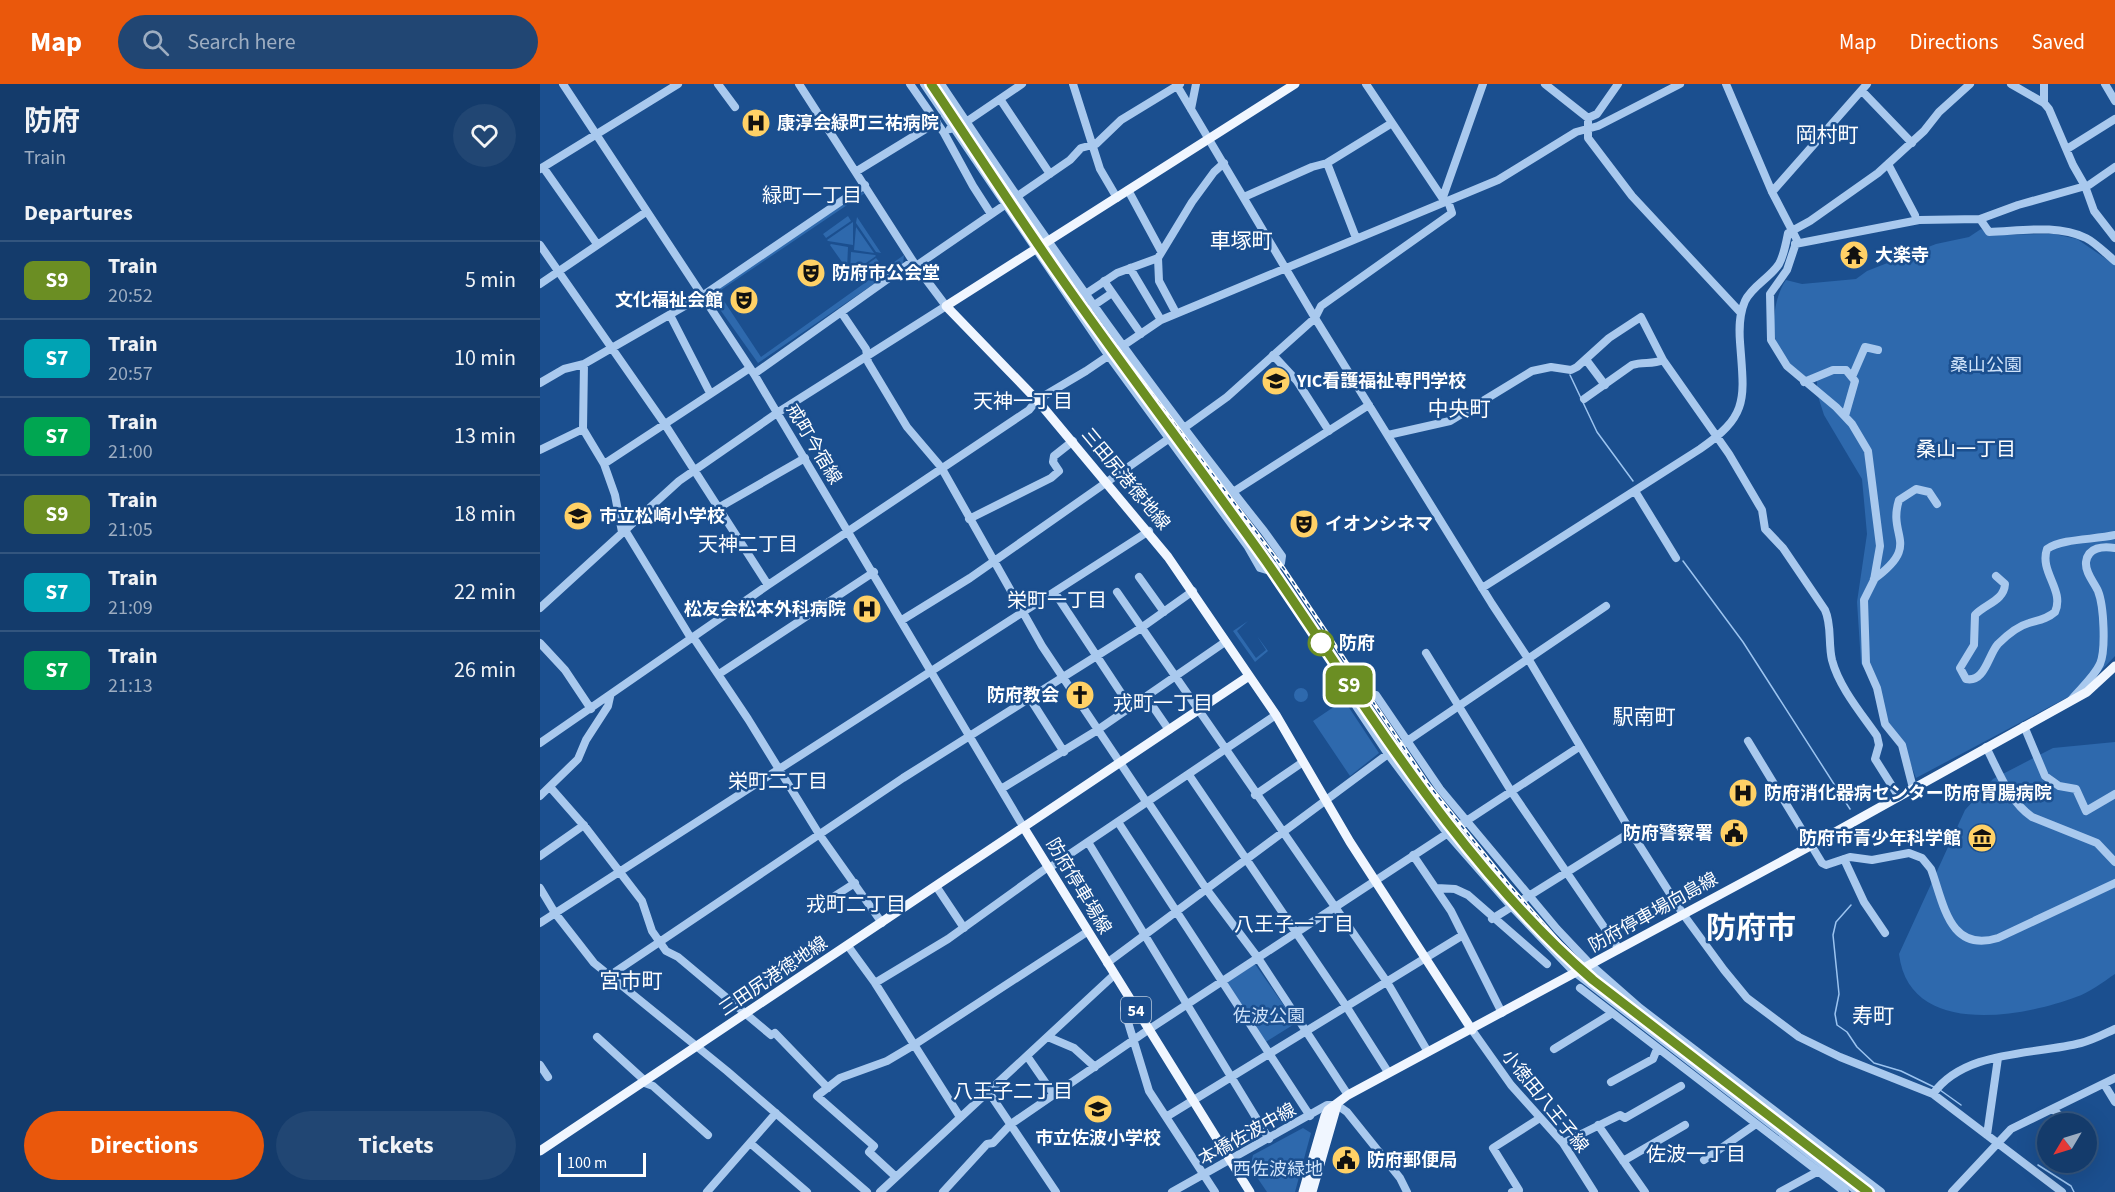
<!DOCTYPE html>
<html lang="en">
<head>
<meta charset="utf-8">
<style>
  body { margin:0; font-family:"Source Sans 3","Noto Sans JP",sans-serif; background:#214673; color:#f1f3f6; height:100vh; display:flex; flex-direction:column; font-size:22px; white-space:nowrap }
  * { box-sizing:border-box; margin:0 }
  p { font-size:20px; color:#9dadc1 }
  .icon { flex:none; width:33px; height:33px; fill:none; stroke:currentColor; stroke-width:2; stroke-linecap:round; stroke-linejoin:round }
  .map { position:relative; flex:1; overflow:hidden }
  .drawer { display:flex; flex-direction:column; background:#143b6b; width:540px }
  .drawer>* { flex:none }
  .badge { padding:0 12px; border-radius:9px; font-size:21px; line-height:39px }
  .needle { width:39px; rotate:232deg }
  .buttons { position:absolute; left:1497px; top:1029px; display:grid; gap:12px }
  .buttons a { display:grid; place-items:center; width:60px; height:60px; border-radius:50%; background:#143b6b; box-shadow:0 6px 24px #0002,0 0 0 2px #33557e; font-size:30px }
  .scale { position:absolute; left:18px; bottom:15px; width:88px; box-sizing:border-box; padding-left:6px; border:3px solid #fff; border-top:0; font-size:16px; line-height:21px; white-space:nowrap; color:#fff; -webkit-text-stroke:4px #1b4f8f; paint-order:stroke }
  .map>.badge { position:absolute; translate:-50% -50%; box-shadow:0 0 0 3px #fff }
  h2 { padding:0 24px; font-size:22px; line-height:54px }
  .round { display:grid; place-items:center; flex:none; width:63px; height:63px; border-radius:32px; background:#214673 }
  .overview { display:flex; align-items:center; justify-content:space-between; height:102px; padding:0 24px }
  h1 { font-size:28px; font-weight:700; line-height:45px }
  .primary-button { display:flex; gap:12px; margin-top:auto; padding:12px 24px }
  .primary-button a { flex:1; height:69px; border-radius:36px; background:#ea580c; color:#fff; font-size:24px; font-weight:700; line-height:69px; text-align:center }
  .primary-button a+a { background:#214673; color:#f1f3f6 }
  ul { padding:0; list-style:none }
  li { display:flex; align-items:center; gap:18px; height:78px; padding:0 24px; border-top:2px solid #33557e }
  li div { flex:1 }
  li b { display:block; font-size:22px }
  li em { font-style:normal }
  li .badge { min-width:66px; font-weight:700; text-align:center }
  header { display:flex; align-items:center; gap:36px; box-sizing:border-box; height:84px; padding:0 30px; background:#ea580c; color:#fff }
  header strong { font-size:28px }
  nav { display:flex; gap:33px; margin-inline-start:auto; font-size:21px }
  .search { width:420px; height:54px; background:#214673; display:flex; align-items:center; gap:15px; box-sizing:border-box; padding:0 21px; border-radius:33px; color:#9dadc1; font-size:22px }
  main { display:flex; flex:1; min-height:0 }
  .map>svg:first-child { display:block }
  .green { fill:#2e69ad }
  .lines { fill:none; stroke-linecap:round; stroke-linejoin:round }
  .stream { stroke:#9cc4f0; stroke-width:1.5 }
  .minor { stroke:#a9c9ee; stroke-width:8 }
  .major { stroke:#f0f6ff; stroke-width:9 }
  .rail-casing { stroke:#fff; stroke-width:4 }
  .rail { stroke:#1b4f8f; stroke-width:1.5; stroke-dasharray:4.5; stroke-linecap:butt }
  .line-casing { stroke:#fff; stroke-width:14 }
  .line { stroke:#6b8e23; stroke-width:9 }
  .stop-dot { fill:#fff; stroke:#6b8e23; stroke-width:3 }
  .labels { text-anchor:middle; stroke-width:5; stroke-linejoin:round; paint-order:stroke }
  .shield { fill:#1b4f8f; stroke:#bbcadd; stroke-width:1.5 }
  .shield-label { font-size:16px; font-weight:bold; fill:#fff }
  .poi-label { font-size:18px; font-weight:bold; fill:#fff; stroke:#1b4f8f; text-anchor:start }
  .park-label { font-size:18px; fill:#cfe3fa; stroke:#1b4f8f }
  .street-label { font-size:18px; fill:#fff; stroke:#1b4f8f }
  .stop-label { font-size:18px; font-weight:bold; fill:#fff; stroke:#1b4f8f; text-anchor:start }
  .neighbourhood-label { font-size:20px; fill:#fff; stroke:#1b4f8f }
  .quarter-label { font-size:21px; fill:#fff; stroke:#1b4f8f }
  .town-label { font-size:30px; font-weight:bold; fill:#fff; stroke:#1b4f8f }
</style>
</head>
<body>
<header>
<strong>Map</strong>
<div class="search"><svg class="icon" aria-label="search" viewBox="0 0 24 24"><circle cx="10" cy="10" r="6"/><path d="M15 15l6 6"/></svg>Search here</div>
<nav><a>Map</a><a>Directions</a><a>Saved</a></nav>
</header>
<main>
<section class="drawer">
<div class="overview"><div><h1>防府</h1><p>Train</p></div><a class="round"><svg class="icon" aria-label="heart" viewBox="0 0 24 24"><path d="M12 20l-8-8c-3-5 5-10 8-4 3-6 11-1 8 4z"/></svg></a></div>
<h2>Departures</h2>
<ul>
<li><span class="badge" style="background:#6b8e23;color:#fff">S9</span><div><b>Train</b><p>20:52</p></div><em>5 min</em></li>
<li><span class="badge" style="background:#00a3b4;color:#fff">S7</span><div><b>Train</b><p>20:57</p></div><em>10 min</em></li>
<li><span class="badge" style="background:#00a651;color:#fff">S7</span><div><b>Train</b><p>21:00</p></div><em>13 min</em></li>
<li><span class="badge" style="background:#6b8e23;color:#fff">S9</span><div><b>Train</b><p>21:05</p></div><em>18 min</em></li>
<li><span class="badge" style="background:#00a3b4;color:#fff">S7</span><div><b>Train</b><p>21:09</p></div><em>22 min</em></li>
<li><span class="badge" style="background:#00a651;color:#fff">S7</span><div><b>Train</b><p>21:13</p></div><em>26 min</em></li>
</ul>
<div class="primary-button"><a>Directions</a><a>Tickets</a></div>
</section>
<div class="map">
<svg width="1575" height="1108" viewBox="0 0 1575 1108">
  <rect width="100%" height="100%" fill="#1b4f8f"/>
  <path class="green" d="M 320,108 L 325,109 L 178,208 L 221,273 L 364,171 L 363,180 L 218,279 L 169,210 Z
    M 308,132 L 311,137 L 286,154 L 283,150 Z
    M 317,133 L 341,169 L 336,168 L 316,139 Z
    M 313,138 L 313,161 L 288,157 L 287,156 Z
    M 316,143 L 334,169 L 314,166 Z
    M 1441,145 L 1449,151 L 1514,150 L 1537,155 L 1575,181 L 1575,572 L 1545,604 L 1376,694 L 1362,657 L 1345,635 L 1342,615 L 1321,579 L 1317,518 L 1327,450 L 1322,395 L 1284,331 L 1277,309 L 1277,289 L 1266,293 C 1259,287 1250,281 1244,274 C 1228,256 1233,214 1246,196 L 1262,200 L 1316,195 L 1327,187 L 1396,160 L 1429,153 Z
    M 291,160 L 308,163 L 307,185 L 290,161 Z
    M 311,168 L 335,171 L 336,172 L 310,190 Z
    M 336,174 L 340,179 L 315,197 L 311,192 Z
    M 708,537 L 697,547 L 716,574 L 726,566 L 717,552 L 728,567 L 715,578 L 693,547 Z
    M754 611a7 7 0 1 1 14 0a7 7 0 1 1-14 0Z
    M 804,616 L 839,669 L 810,692 L 773,637 Z
    M 1575,658 L 1575,890 C 1563,898 1549,909 1536,913 C 1480,934 1369,953 1359,870 L 1425,726 L 1453,695 L 1513,664 Z
    M 715,880 L 756,939 L 724,959 L 687,898 Z
    M 763,1044 L 771,1049 L 755,1108 L 727,1108 L 710,1083 L 713,1071 Z"/>
  <g class="lines">
    <path class="stream" d="M 1030,291 L 1057,348 L 1093,397
      M 1143,477 L 1203,558 L 1310,725
      M 1311,821 L 1296,838 L 1293,851 L 1299,910 L 1295,930 L 1297,941 L 1307,948 L 1317,963 L 1334,979 L 1361,987 L 1396,1004
      M 1400,1006 L 1421,1021
      M 1498,1081 L 1531,1102 L 1534,1108"/>
    <path class="minor" d="M 23,0 L 214,290 L 484,744
      M 178,0 L 195,23
      M 370,0 L 404,49 L 433,102 L 451,130
      M 384,0 L 568,271 L 708,463 L 720,484 L 730,487 L 741,479 L 742,472 L 724,447 C 609,303 503,153 401,0
      M 533,0 L 560,85 L 577,114
      M 636,0 L 775,234 L 952,520 L 989,576 L 1091,748 L 1143,830 L 1184,886 L 1207,914 L 1259,953 L 1300,973 L 1393,1010 L 1522,1108
      M 826,0 L 905,118
      M 1005,0 L 1048,34 L 1048,54 L 1092,112 L 1201,229
      M 1186,0 L 1232,108 L 1257,156 L 1247,186 L 1230,210 L 1231,256 L 1247,282 L 1296,323 L 1312,340 L 1328,367 L 1340,462 L 1334,496 L 1324,516 L 1326,579 L 1337,604 L 1345,640 L 1362,661 L 1373,704
      M 1471,0 L 1504,19 L 1509,25 L 1533,81 L 1545,102 L 1554,127 L 1575,154
      M 1565,0 L 1575,17
      M 1322,7 L 1372,59
      M 460,15 L 510,90
      M 1504,19 L 1504,0
      M 651,25 L 656,0
      M 1048,34 L 1057,30 L 1078,0
      M 410,45 L 426,38 L 482,0
      M 1527,65 L 1575,35
      M 787,79 L 816,154
      M 1348,80 L 1375,131
      M 3,83 L 57,160
      M 0,85 L 138,0
      M 317,87 L 397,38
      M 588,106 L 621,167
      M 1232,108 L 1327,0
      M 704,113 L 772,83 L 787,79 L 852,39
      M 903,113 L 943,0
      M 1440,135 L 1449,148 C 1481,147 1516,140 1546,154 C 1556,159 1566,170 1575,177
      M 1255,160 L 1379,136 L 1440,135 L 1478,121 L 1549,101 L 1575,83
      M 0,161 L 124,339 L 228,501
      M 376,182 L 530,76 L 541,64 L 556,60 L 581,36 L 640,0
      M 590,184 L 621,236
      M 564,197 L 601,250
      M 0,200 L 106,128
      M 544,211 L 577,189 L 618,174
      M 553,222 L 572,209
      M 301,228 L 326,265 L 328,278 L 367,343 L 401,383 L 502,562 L 607,719
      M 636,229 L 619,197 L 618,174 L 652,118 L 674,88 L 684,79
      M 130,231 L 170,309
      M 733,271 L 757,297 L 789,347
      M 1047,277 L 1065,301
      M 44,280 L 43,345 L 64,380 L 75,411 L 82,448
      M 214,290 L 373,177
      M 1312,293 L 1325,263 L 1338,266
      M 1264,298 L 1293,286 L 1306,286 L 1315,297 L 1305,332
      M 0,299 L 24,285 L 44,280 L 162,212 L 325,101
      M 1044,315 L 1092,281 C 1103,277 1112,281 1123,276
      M 848,351 L 910,337 L 992,287 L 1011,283 L 1031,286 L 1037,283 L 1069,254 L 1101,233 L 1123,276 L 1189,370 L 1222,426 L 1225,445 L 1243,464 L 1285,526 C 1292,541 1288,559 1292,576 C 1299,603 1321,629 1337,652 L 1339,661 L 1335,675 L 1359,713
      M 0,366 L 43,345
      M 64,380 L 210,284
      M 1095,407 L 1136,474
      M 693,408 L 829,321
      M 178,424 L 265,374
      M 429,435 L 511,394 L 519,387 L 513,378 L 514,372 L 533,357
      M 85,446 L 149,551 L 153,553 L 208,635 L 279,750 L 342,839
      M 1456,492 L 1465,500 C 1464,517 1445,520 1435,531 L 1434,561 L 1420,584 L 1426,595 C 1445,599 1448,571 1458,560 C 1466,552 1478,542 1489,539 C 1499,536 1507,535 1515,528 C 1525,506 1499,488 1507,465 C 1523,454 1555,456 1575,451
      M 599,493 L 624,528
      M 1334,495 C 1382,460 1347,453 1359,416 L 1376,405 L 1389,408 L 1397,420
      M 942,504 L 1160,365 C 1210,331 1204,314 1200,258 C 1199,244 1199,231 1205,217 C 1212,202 1230,194 1239,180 C 1244,171 1246,159 1248,149 L 1270,137 L 1338,89 L 1384,47 L 1399,28 L 1430,0
      M 577,508 L 847,898 L 888,968
      M 515,509 L 591,624
      M 0,524 L 139,397 L 237,329 L 406,222 L 376,182 L 259,0
      M 362,536 L 430,494 L 644,344 L 687,313 L 775,234 L 781,222 L 912,129 L 908,117
      M 0,559 L 25,586 L 51,625
      M 886,569 L 971,707 L 1079,865
      M 179,590 L 334,488
      M 829,610 L 836,611 L 900,705 L 1017,845 L 1051,881 L 1100,924 L 1341,1108
      M 489,613 L 524,668
      M 607,614 L 629,646
      M 1531,616 C 1540,605 1554,593 1560,580 C 1566,566 1564,522 1558,507 C 1554,498 1545,489 1546,478 C 1548,463 1563,462 1575,464
      M 818,617 L 816,622 L 848,670 L 907,749 L 971,822 L 1032,886 L 1318,1108
      M 1484,642 L 1505,692 L 1519,702 L 1536,705 L 1546,727 L 1575,710
      M 1208,657 L 1282,779 L 1286,781 L 1310,773 L 1332,776 L 1369,769 L 1382,774 L 1391,785 C 1404,820 1409,869 1458,854 L 1575,799
      M 0,659 L 228,501 L 489,326 L 497,316 L 546,287 L 621,236 L 958,96 L 1036,48 L 1058,42 L 1140,0
      M 1446,663 C 1459,688 1469,717 1492,733 L 1557,759 L 1575,778
      M 649,691 L 806,922 L 848,988
      M 10,703 L 46,744 L 102,817 L 112,847 L 126,867 L 138,873 L 231,951
      M 461,705 L 556,647 L 685,558
      M 715,711 L 763,678
      M 0,712 L 38,675 L 46,656 L 68,622 L 70,613
      M 608,718 L 667,806 L 718,874 L 808,1011
      M 578,738 L 770,1032
      M 548,758 L 729,1055
      M 873,771 L 911,827 L 962,929
      M 0,772 L 44,741
      M 1304,775 L 1324,818 L 1345,849
      M 512,782 L 736,631
      M 396,802 L 424,844
      M 0,804 L 15,829 L 54,879 L 187,987 L 327,1108
      M 897,804 L 915,805 L 928,811 L 1007,880
      M 270,823 L 279,822 L 315,799
      M 952,835 L 1091,748
      M 0,839 L 609,447
      M 308,862 L 335,899 L 420,1033
      M 567,879 L 848,670 L 1066,522
      M 69,892 L 363,694 L 601,544 L 653,507
      M 335,899 L 408,855 L 508,783
      M 1040,904 L 1305,1108
      M 588,913 L 584,925 L 609,1007 L 675,1108
      M 932,946 L 971,1001 L 1023,1059 L 1054,1108
      M 235,949 L 288,1004
      M 57,953 L 104,996
      M 508,953 L 534,964 L 555,983
      M 1014,965 L 1071,930
      M 487,972 L 514,1011
      M 0,981 L 8,993
      M 102,998 L 113,1002 L 168,1051
      M 1071,998 L 1113,975 L 1117,965
      M 1564,1000 L 1575,1018
      M 448,1007 L 516,1108
      M 1393,1010 C 1424,966 1493,971 1541,959 C 1553,956 1564,950 1575,945
      M 1513,1025 L 1528,1040
      M 626,1033 L 923,851
      M 1058,1041 L 1105,1108
      M 1447,1051 L 1458,974
      M 210,1059 L 267,1108
      M 1023,1059 L 1080,1031 L 1085,1034 L 1141,1002
      M 1164,1076 L 1216,1040
      M 1083,1077 L 1145,1041
      M 355,1092 L 329,1068 L 334,1062 L 277,1012 L 300,994 L 347,977 L 374,961 L 547,848
      M 167,1108 L 236,1029
      M 340,1108 L 574,891
      M 403,1108 L 447,1060 L 453,1059 L 471,1040 L 608,946 L 1039,663
      M 632,1108 L 787,1021 L 797,1021 L 807,1028 L 860,1094 L 867,1108
      M 972,1108 L 979,1106 L 953,1064 L 1000,1034
      M 1240,1108 L 1299,1076
      M 1412,1108 L 1471,1045 L 1575,994"/>
    <path class="major" d="M 755,0 L 406,222 L 497,316 L 628,473 L 736,631 L 810,758 L 932,946
      M 484,744 L 710,1108
      M 0,1067 L 709,592
      M 763,1108 L 785,1032 L 788,1026 L 808,1011 L 1272,761 L 1547,608 L 1575,582
      M 772,1108 L 797,1021"/>
    <g class="rail-casing">
      <path id="rail" d="M 396,0 L 551,229 L 744,485 L 888,700 L 968,800 L 1021,860 L 1067,903 L 1333,1108
        M 697,438 L 875,698 L 918,752"/>
    </g>
    <use href="#rail" class="rail"/>
  </g>
  <g class="lines">
    <g class="line-casing">
      <path id="line" d="M 391,0 C 434,64 475,128 519,191 C 586,287 658,381 726,477 C 827,623 917,778 1053,896 L 1328,1108"/>
    </g>
    <use href="#line" class="line"/>
  </g>
  <defs>
    <g id="hospital-disc" transform="scale(1.5)"><circle r="9.5" fill="#ffd166" stroke="#1b4f8f"/><path d="M-5-5h3v3.5h4V-5h3V5h-3V1.5h-4V5h-3Z" fill="#111"/></g>
    <g id="temple-disc" transform="scale(1.5)"><circle r="9.5" fill="#ffd166" stroke="#1b4f8f"/><path d="M0-6L5-2H3V0L6.5 2.5H4V6H1.5V3h-3V6H-4V2.5H-6.5L-3 0V-2H-5Z" fill="#111"/></g>
    <g id="theatre-disc" transform="scale(1.5)"><circle r="9.5" fill="#ffd166" stroke="#1b4f8f"/><path d="M-5-5.5Q0-4 5-5.5V0Q5 5 0 6Q-5 5-5 0ZM-3.3-2.5H-1v1.5H-3.3ZM1-2.5H3.3v1.5H1ZM-2.8 1Q0 5.5 2.8 1Z" fill="#111"/></g>
    <g id="university-disc" transform="scale(1.5)"><circle r="9.5" fill="#ffd166" stroke="#1b4f8f"/><path d="M0-5L7-2L0 1L-7-2ZM-4 1L0 2.5L4 1V4Q0 6-4 4Z" fill="#111"/></g>
    <g id="school-disc" transform="scale(1.5)"><circle r="9.5" fill="#ffd166" stroke="#1b4f8f"/><path d="M0-5L7-2L0 1L-7-2ZM-4 1L0 2.5L4 1V4Q0 6-4 4Z" fill="#111"/></g>
    <g id="church-disc" transform="scale(1.5)"><circle r="9.5" fill="#ffd166" stroke="#1b4f8f"/><path d="M-1.2-6h2.4v3.5h3.3v2.4h-3.3V6h-2.4V-.1h-3.3v-2.4h3.3Z" fill="#111"/></g>
    <g id="civic-disc" transform="scale(1.5)"><circle r="9.5" fill="#ffd166" stroke="#1b4f8f"/><path d="M-.6-6.5H3V-4.5H.6V-3L4-1V1h2V6H-6V1h2V-1L-.6-3ZM-1.2 2.5V6h2.4V2.5Z" fill="#111"/></g>
    <g id="museum-disc" transform="scale(1.5)"><circle r="9.5" fill="#ffd166" stroke="#1b4f8f"/><path d="M0-6L6-3V-2H-6V-3ZM-5-1h2V3h-2ZM-1-1h2V3h-2ZM3-1h2V3H3ZM-6 4H6V6H-6Z" fill="#111"/></g>
  </defs>
  <g fill-rule="evenodd">
    <use href="#hospital-disc" x="216" y="39"/>
    <use href="#temple-disc" x="1314" y="171"/>
    <use href="#theatre-disc" x="271" y="189"/>
    <use href="#theatre-disc" x="204" y="216"/>
    <use href="#university-disc" x="736" y="297"/>
    <use href="#school-disc" x="38" y="432"/>
    <use href="#theatre-disc" x="764" y="440"/>
    <use href="#hospital-disc" x="327" y="525"/>
    <use href="#church-disc" x="540" y="611"/>
    <use href="#hospital-disc" x="1203" y="709"/>
    <use href="#civic-disc" x="1194" y="749"/>
    <use href="#museum-disc" x="1442" y="754"/>
    <use href="#school-disc" x="558" y="1025"/>
    <use href="#civic-disc" x="806" y="1076"/>
  </g>
  <circle class="stop-dot" cx="781" cy="559" r="12"/>
  <g class="labels">
    <rect class="shield" x="581" y="913" width="30" height="26" rx="4.5"/>
    <g class="shield-label">
      <text x="596" y="932">54</text>
    </g>
    <g class="poi-label">
      <text x="237" y="45">康淳会緑町三祐病院</text>
      <text x="1335" y="177">大楽寺</text>
      <text x="292" y="195">防府市公会堂</text>
      <text x="183" y="222" text-anchor="end">文化福祉会館</text>
      <text x="757" y="303">YIC看護福祉専門学校</text>
      <text x="59" y="438">市立松崎小学校</text>
      <text x="785" y="446">イオンシネマ</text>
      <text x="306" y="531" text-anchor="end">松友会松本外科病院</text>
      <text x="519" y="617" text-anchor="end">防府教会</text>
      <text x="1224" y="715">防府消化器病センター防府胃腸病院</text>
      <text x="1173" y="755" text-anchor="end">防府警察署</text>
      <text x="1421" y="760" text-anchor="end">防府市青少年科学館</text>
      <text x="558" y="1060" text-anchor="middle">市立佐波小学校</text>
      <text x="827" y="1082">防府郵便局</text>
    </g>
    <g class="park-label">
      <text x="1446" y="287">桑山公園</text>
      <text x="729" y="938">佐波公園</text>
      <text x="738" y="1091">西佐波緑地</text>
    </g>
    <g class="street-label">
      <text transform="translate(274 360) rotate(59)" y="6">戒町今宿線</text>
      <text transform="translate(586 395) rotate(50)" y="6">三田尻港徳地線</text>
      <text transform="translate(539 802) rotate(59)" y="6">防府停車場線</text>
      <text transform="translate(1113 828) rotate(-29)" y="6">防府停車場向島線</text>
      <text transform="translate(233 892) rotate(-34)" y="6">三田尻港徳地線</text>
      <text transform="translate(1005 1017) rotate(51)" y="6">小徳田八王子線</text>
      <text transform="translate(707 1050) rotate(-29)" y="6">本橋佐波中線</text>
    </g>
    <g class="stop-label">
      <text x="799" y="565">防府</text>
    </g>
    <g class="neighbourhood-label">
      <text x="272" y="118">緑町一丁目</text>
      <text x="483" y="324">天神一丁目</text>
      <text x="1426" y="372">桑山一丁目</text>
      <text x="208" y="467">天神二丁目</text>
      <text x="517" y="523">栄町一丁目</text>
      <text x="623" y="626">戎町一丁目</text>
      <text x="238" y="704">栄町二丁目</text>
      <text x="316" y="827">戎町二丁目</text>
      <text x="754" y="847">八王子一丁目</text>
      <text x="473" y="1014">八王子二丁目</text>
      <text x="1156" y="1077">佐波一丁目</text>
    </g>
    <g class="quarter-label">
      <text x="1287" y="58">岡村町</text>
      <text x="701" y="164">車塚町</text>
      <text x="919" y="332">中央町</text>
      <text x="1104" y="640">駅南町</text>
      <text x="91" y="904">宮市町</text>
      <text x="1333" y="939">寿町</text>
    </g>
    <g class="town-label">
      <text x="1211" y="854">防府市</text>
    </g>
  </g>
</svg>
<div class="buttons">
<a><svg class="needle" viewBox="-14 -14 28 28"><path d="M0-13l5 13h-10z" fill="#e53935"/><path d="M0 13l5-13h-10z" fill="#9dadc1"/></svg></a>
</div>
<div class="scale">100 m</div>
<b class="badge" style="left:809px;top:601px;background:#6b8e23;color:#fff">S9</b>
</div>
</main>
</body>
</html>
